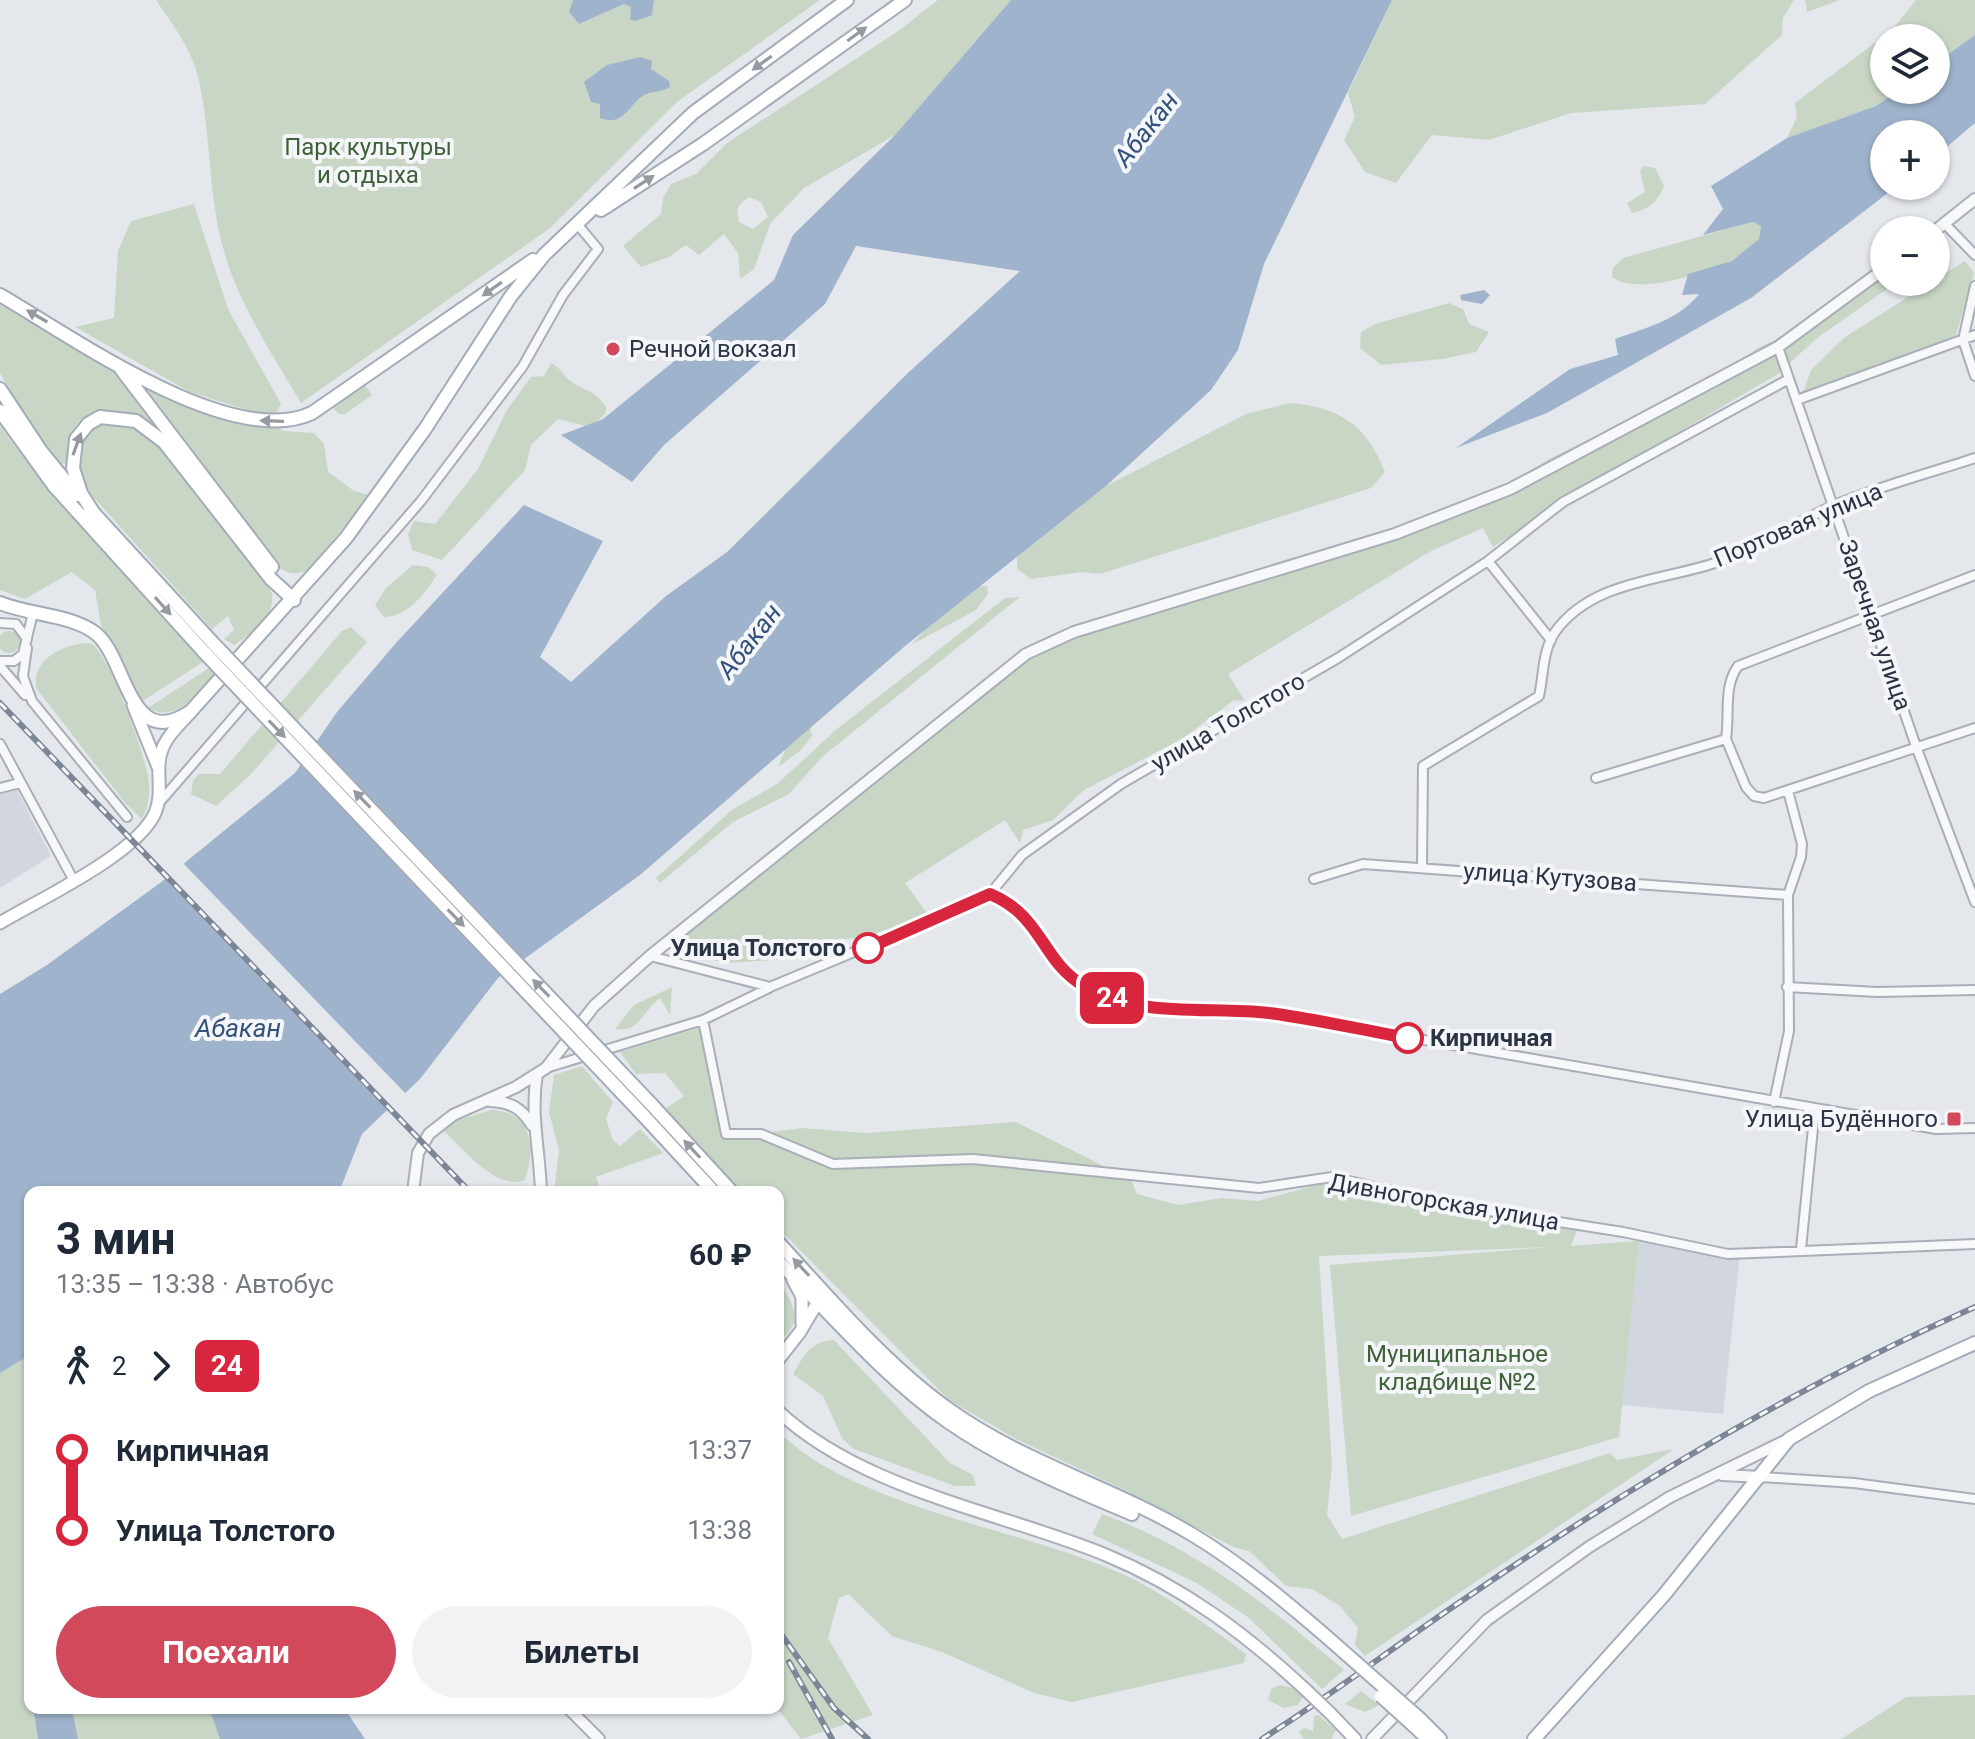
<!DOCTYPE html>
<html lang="ru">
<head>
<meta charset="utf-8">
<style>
  body { margin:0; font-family:Roboto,sans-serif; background:#f2f2f3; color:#1f2937; height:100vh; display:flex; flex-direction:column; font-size:30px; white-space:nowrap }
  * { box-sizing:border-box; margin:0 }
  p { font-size:26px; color:#747a83 }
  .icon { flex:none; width:44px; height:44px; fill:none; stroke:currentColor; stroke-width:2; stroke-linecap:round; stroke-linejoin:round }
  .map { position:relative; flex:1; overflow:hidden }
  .panel { position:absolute; left:24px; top:1186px; width:760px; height:528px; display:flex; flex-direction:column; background:#fff; border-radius:16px; box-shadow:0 2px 6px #0004 }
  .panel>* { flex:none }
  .badge { padding:0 16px; border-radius:12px; font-size:28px; line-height:52px }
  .tools { position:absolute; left:1870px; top:24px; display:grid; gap:16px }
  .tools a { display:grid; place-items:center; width:80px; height:80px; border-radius:50%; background:#fff; box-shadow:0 2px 6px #0004; font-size:40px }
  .map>.badge { position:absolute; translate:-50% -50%; box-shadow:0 0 0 4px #fff }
  .legs { display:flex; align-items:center; gap:12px; height:88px; padding:0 32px; font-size:26px }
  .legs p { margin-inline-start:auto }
  .head { display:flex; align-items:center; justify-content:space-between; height:136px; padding:0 32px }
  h1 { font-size:44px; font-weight:700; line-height:60px }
  .action { display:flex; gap:16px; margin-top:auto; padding:16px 32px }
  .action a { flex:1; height:92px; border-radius:48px; background:#d1495b; color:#fff; font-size:32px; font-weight:700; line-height:92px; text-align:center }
  .action a+a { background:#f2f2f3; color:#1f2937 }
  ul { padding:0 32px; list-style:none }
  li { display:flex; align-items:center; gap:28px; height:80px; font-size:30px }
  li i { display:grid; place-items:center; width:12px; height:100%; margin:0 10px; background:currentColor }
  li i::after { content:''; width:20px; height:20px; margin:-10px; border:6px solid; border-radius:50%; background:#fff }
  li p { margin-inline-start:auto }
  li:first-child i { background:linear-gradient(#0000 50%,currentColor 0) }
  li:last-child i { background:linear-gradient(currentColor 50%,#0000 0) }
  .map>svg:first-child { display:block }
  .built { fill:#d2d6de }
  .green { fill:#c9d6c5; fill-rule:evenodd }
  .water { fill:#9fb4cc }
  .pier { fill:#e4e7ec }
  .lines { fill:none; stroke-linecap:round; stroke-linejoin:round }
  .minor-casing { stroke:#a9aeb7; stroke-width:12 }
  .tertiary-casing { stroke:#a9aeb7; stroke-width:14 }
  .secondary-casing { stroke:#a9aeb7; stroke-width:15 }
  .primary-casing { stroke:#a3abb8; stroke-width:16 }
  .minor { stroke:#f7f8fa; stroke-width:8 }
  .tertiary { stroke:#f7f8fa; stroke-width:10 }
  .secondary { stroke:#fff; stroke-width:11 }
  .primary { stroke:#fff; stroke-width:12 }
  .rail-casing { stroke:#7d8696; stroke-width:6 }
  .rail { stroke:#f4f6f9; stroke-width:3; stroke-dasharray:9; stroke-linecap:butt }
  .secondary-bridge-casing { stroke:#a9aeb7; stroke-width:15; stroke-linecap:butt }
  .primary-bridge-casing { stroke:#a3abb8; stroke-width:16; stroke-linecap:butt }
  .secondary-bridge { stroke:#fff; stroke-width:11 }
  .primary-bridge { stroke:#fff; stroke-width:12 }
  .oneway { fill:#959aa2 }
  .line-1-casing { stroke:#fff; stroke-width:18 }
  .line-1 { stroke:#d7263d; stroke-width:12 }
  .poi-dot { fill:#d1495b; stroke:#f4f6f9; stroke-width:3 }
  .stop-1-dot { fill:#fff; stroke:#d7263d; stroke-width:4 }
  .labels { text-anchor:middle; stroke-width:8; stroke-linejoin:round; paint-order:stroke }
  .park-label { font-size:24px; fill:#3f6138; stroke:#f4f6f9 }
  .poi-label { font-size:24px; fill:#2b3445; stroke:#f4f6f9; text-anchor:start }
  .street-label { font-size:24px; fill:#2b3445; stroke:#f4f6f9 }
  .stop-label { font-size:24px; font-weight:bold; fill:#2b3445; stroke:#f4f6f9; text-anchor:end }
  .water-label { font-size:26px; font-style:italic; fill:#34527a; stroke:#f4f6f9 }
</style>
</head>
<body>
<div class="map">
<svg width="1975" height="1739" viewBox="0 0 1975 1739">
  <rect width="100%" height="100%" fill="#e4e7ec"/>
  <path class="built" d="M 17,790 L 51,856 L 0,888 L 0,794 Z
    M 1639,1241 L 1740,1254 L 1723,1414 L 1622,1405 Z"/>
  <path class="green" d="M 156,0 L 573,0 L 569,12 L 579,24 L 624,4 L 631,7 L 630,18 L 654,6 L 654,0 L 820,0 L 677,102 L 549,229 L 301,403 C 271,352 237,302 222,244 C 208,190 211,135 199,81 C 193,51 173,25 156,0 Z
    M 938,0 L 1011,0 L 895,135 L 804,188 L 770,224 L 754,269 L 740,279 L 738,253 L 724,234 L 699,255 L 686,245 L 669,257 L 641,267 L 623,246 L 661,214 L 663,198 L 671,184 L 696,174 L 727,143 L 897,32 ZM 750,197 L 761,202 L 768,217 L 753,229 L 739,222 C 736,208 737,204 750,197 Z
    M 1392,0 L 1794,0 L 1783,18 L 1782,35 L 1705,104 L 1571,113 L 1489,140 L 1432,135 L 1396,183 L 1365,172 L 1344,140 L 1355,117 L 1348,93 Z
    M 1805,0 L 1840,0 L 1807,12 Z
    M 1916,0 L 1975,0 L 1975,35 L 1936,63 L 1936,38 L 1884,38 L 1884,90 L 1899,90 L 1876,106 L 1787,138 L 1797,117 L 1795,103 L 1892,30 Z
    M 1644,166 L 1655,168 L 1664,186 C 1658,202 1649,209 1632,213 L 1627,203 L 1645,192 L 1640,170 Z
    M 194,204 L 228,309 L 281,404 L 273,418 L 190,392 L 75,327 L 114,318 L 118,251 L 131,221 Z
    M 1753,222 L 1761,226 L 1759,239 C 1750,247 1740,258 1729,262 C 1700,274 1638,296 1612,277 L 1613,268 L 1623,258 Z
    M 1965,261 L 1974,273 L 1956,335 L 1803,393 L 1811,370 L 1845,337 Z
    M 1884,265 L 1884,282 L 1897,282 L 1817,338 L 1778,374 L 1597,480 L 1493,547 L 1483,528 L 1431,551 L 1228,674 L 1245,701 L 1234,700 L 1182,739 L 1084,790 L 1053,820 L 1023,830 L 1020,843 L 1005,820 L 905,883 L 929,916 L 861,938 L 840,939 L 803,958 L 728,963 L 702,958 L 697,949 L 681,943 L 680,923 L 956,707 L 1011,672 L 1049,637 L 1211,594 L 1277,563 L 1326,555 L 1491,495 L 1549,459 L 1713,379 L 1758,348 L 1799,329 L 1809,315 Z
    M 0,300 L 115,370 L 166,432 L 163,435 C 126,402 63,397 67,463 L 60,464 L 23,414 L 0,373 Z
    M 1449,303 L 1463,309 L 1469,324 L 1489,332 L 1476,352 L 1442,359 L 1381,365 L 1360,348 L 1361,332 L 1375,324 Z
    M 551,363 C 561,368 562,374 569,380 C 584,392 594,388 606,407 L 605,414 L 590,427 L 558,419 L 531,445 L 525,470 L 442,560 L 412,550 L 408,534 L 414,521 L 435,524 L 478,469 L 507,410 L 531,377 L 544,376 Z
    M 365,385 L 372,395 L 345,414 L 339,414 L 332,407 Z
    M 151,386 L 274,424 L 284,431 L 314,433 L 324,444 L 328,472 L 354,491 L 369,495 L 313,566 C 302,575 290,576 278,567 L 145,394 Z
    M 1290,403 C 1339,407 1367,425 1385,472 L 1371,488 L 1100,574 L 1082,572 L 1031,579 L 1017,569 L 1017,557 L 1106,486 L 1246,414 Z
    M 102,422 L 128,423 L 160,445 L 272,593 C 275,619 253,632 234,645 L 224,639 L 234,630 L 228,616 L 212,629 L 87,490 C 72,462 76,440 102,422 Z
    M 0,426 L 48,491 L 203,662 L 138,704 L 101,625 L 95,590 L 72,572 L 25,599 L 0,590 Z
    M 413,565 L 428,567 L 437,575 C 424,594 408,617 384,617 L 375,605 L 386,588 Z
    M 978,586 L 987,586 L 988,594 L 976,610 L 911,645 L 954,600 Z
    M 1020,597 L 822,757 L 789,794 L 733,822 L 660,883 L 656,878 L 733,809 L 777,784 L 837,729 L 1005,598 Z
    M 351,627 L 367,642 L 251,774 L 216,806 L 191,794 L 193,781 L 199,774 L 220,774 L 342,631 Z
    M-2 642a11 11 0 1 1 22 0a11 11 0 1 1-22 0Z
    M 90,643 C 109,651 147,759 149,783 C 150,796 148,807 142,819 L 126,804 L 36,688 C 32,659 64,643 90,643 Z
    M 209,668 L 217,675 C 198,693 177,724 148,708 Z
    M 809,722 L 812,736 L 801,750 L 778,767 L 791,736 Z
    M 672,987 L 670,1015 L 660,998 C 643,1010 640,1033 615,1029 L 634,1005 Z
    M 699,1028 L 724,1138 L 802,1128 L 866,1133 L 1016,1122 L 1131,1180 L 1137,1194 L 1178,1205 L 1222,1198 L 1258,1201 L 1320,1184 L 1577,1230 L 1571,1246 L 1639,1241 L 1619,1437 L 1351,1516 L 1330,1265 L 1549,1247 L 1319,1256 L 1332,1466 L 1327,1515 L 1342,1539 L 1610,1453 L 1617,1460 L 1674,1449 L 1365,1656 L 1355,1645 L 1358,1628 L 1340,1606 L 1312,1589 L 1286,1586 L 1249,1551 L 1233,1547 L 1127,1491 L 1016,1439 L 949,1400 L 778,1228 L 778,1192 L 743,1192 L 665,1109 L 684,1096 L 665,1073 L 636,1074 L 620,1052 Z
    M 582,1066 L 613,1102 L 606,1119 L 613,1140 L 620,1146 L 640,1129 L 663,1153 L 596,1177 L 601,1192 L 554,1192 L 559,1150 L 549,1112 L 554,1075 Z
    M 491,1110 C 532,1111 536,1147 525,1180 C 497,1192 461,1147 442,1129 L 455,1121 Z
    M 778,1282 C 794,1302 805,1324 778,1341 Z
    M 834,1340 L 950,1463 L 973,1475 L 976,1486 L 955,1486 L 854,1449 L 842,1438 L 823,1396 L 793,1374 C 804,1355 811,1341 834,1340 Z
    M 30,1355 L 29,1688 L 38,1739 L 0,1739 L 0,1373 Z
    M 778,1433 C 791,1442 804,1454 817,1462 C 907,1515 1015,1530 1111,1569 C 1159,1589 1204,1623 1246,1654 L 1244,1663 L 1072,1702 L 1034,1693 L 942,1652 L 892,1636 L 848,1594 L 839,1598 L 828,1638 L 873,1715 L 801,1739 L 777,1708 Z
    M 1102,1514 C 1194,1547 1271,1607 1344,1670 L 1322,1689 L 1249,1618 L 1197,1583 L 1092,1534 Z
    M 1280,1685 L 1301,1690 L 1303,1697 L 1298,1705 L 1284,1708 L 1268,1700 L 1271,1689 Z
    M 1361,1691 L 1379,1705 L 1365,1712 L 1345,1704 Z
    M 1975,1695 L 1975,1739 L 1841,1739 L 1906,1697 Z
    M 72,1708 L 209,1708 L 220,1739 L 78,1739 Z
    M 1318,1715 L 1336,1730 L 1331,1739 L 1304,1739 L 1299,1732 L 1304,1728 L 1313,1731 L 1314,1716 Z"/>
  <path class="water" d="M 573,0 L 654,0 L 652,15 L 635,21 L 630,19 L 631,7 L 624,4 L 579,24 L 569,12 Z
    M 1011,0 L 1392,0 L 1264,264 L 1238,350 L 1211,390 L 1106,486 L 905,646 L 640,875 L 498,978 L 420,1079 L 362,1134 L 339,1192 L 30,1192 L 30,1355 L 0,1373 L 0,994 L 47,965 L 160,883 L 295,773 L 337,712 L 396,643 L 524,505 L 603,541 L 540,657 L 571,682 L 666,596 L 727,552 L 909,372 L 1020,271 L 856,246 L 825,304 L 664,445 L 632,482 L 561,435 L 603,419 L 774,280 L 793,235 L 895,135 Z
    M 1975,35 L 1975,123 L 1936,156 L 1936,134 L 1884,134 L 1884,186 L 1897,186 L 1751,298 L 1547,413 L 1456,448 L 1570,369 L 1618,355 L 1615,339 C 1645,328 1679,320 1699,294 L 1682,295 L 1688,274 L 1732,261 L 1759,239 L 1761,226 L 1753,222 L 1703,235 L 1723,209 L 1711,186 L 1787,138 L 1876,106 L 1899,90 L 1936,90 L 1936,63 Z
    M 640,57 L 652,61 L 651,69 L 669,81 L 670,87 C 662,92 652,91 644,95 C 628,105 624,127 600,118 L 600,104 L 591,102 L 584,82 L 607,65 Z
    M 1484,290 L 1490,295 L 1482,304 L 1461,300 L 1460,295 Z
    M 33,1708 L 72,1708 L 78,1739 L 38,1739 Z
    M 209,1708 L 344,1708 L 365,1739 L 220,1739 Z"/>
  <path class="pier" d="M 181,861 L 408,1096 L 390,1113 L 162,876 Z"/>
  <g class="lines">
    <g class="minor-casing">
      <path id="minor" d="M 1945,224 L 1975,255
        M 1975,286 L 1963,340 L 1975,376
        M 1778,347 L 1917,749 L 1975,902
        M 1797,400 L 1975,335
        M 1488,561 L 1551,640
        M 0,623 L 16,624 L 27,639
        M 27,648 L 23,676 L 32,701 L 127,817
        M 0,661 L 14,661 L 23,654 L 33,613
        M 0,666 L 25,695
        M 1726,739 C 1730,713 1723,687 1738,666 L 1975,575
        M 1726,739 L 1746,787 L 1754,796 L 1764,798 L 1975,728
        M 0,744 L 73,879
        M 1596,778 L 1726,739
        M 0,788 L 20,783
        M 159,803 L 421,501 L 523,366 L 563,295 L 598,249 L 578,225
        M 1422,867 L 1423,766 L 1539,696 C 1544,674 1542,652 1555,632 C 1593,579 1666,581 1721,561 C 1758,547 1794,524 1830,507 C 1876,487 1927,474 1975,458
        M 1314,879 L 1363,864 L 1788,895
        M 990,894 L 1022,912 L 1065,972 L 1084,986 L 1117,1000 L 1147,1008 L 1269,1013 L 1936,1129 L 1975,1128
        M 650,956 L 770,987 L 974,902 L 990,894 L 1022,855 L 1121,784 L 1338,658 L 1488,561 L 1563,502 L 1789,379
        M 1787,987 L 1877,992 L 1975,990
        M 703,1020 L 726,1134 L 761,1134 L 833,1164 L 973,1159 L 1259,1188 L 1332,1177 L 1457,1206 L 1623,1232 L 1728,1254 L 1975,1244
        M 546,1068 L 703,1020 L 769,988
        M 1774,1102 L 1789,1031 L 1788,895 L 1801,857 L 1802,844 L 1788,791
        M 1801,1249 L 1815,1108
        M 1762,1477 L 1854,1483 L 1975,1499"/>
    </g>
    <g class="tertiary-casing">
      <path id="tertiary" d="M 1936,230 L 1975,199
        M 537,1074 C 530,1114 540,1152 541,1192
        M 490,1101 C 511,1102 521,1108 532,1125
        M 413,1192 L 418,1153 L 429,1134 L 453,1115 L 516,1087 L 546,1068 L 594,1006 L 650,956 L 1026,654 L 1074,632 L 1395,534 L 1510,489 L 1778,347 L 1884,269
        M 1722,1475 L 1762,1477
        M 568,1708 L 599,1739
        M 1372,1739 L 1487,1620 L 1589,1547 L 1670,1497 L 1787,1440"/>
    </g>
    <g class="secondary-casing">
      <path id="secondary" d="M 133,705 L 158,767
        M 0,923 C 40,899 137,854 155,813 C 162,797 158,781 159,764 C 160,742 176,728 190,713
        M 793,1280 L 802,1297 L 802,1324
        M 778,1360 L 800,1332 L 822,1295
        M 778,1411 C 862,1490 1001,1512 1106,1555 C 1183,1587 1246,1634 1307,1691
        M 1330,1713 L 1355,1739"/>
    </g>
    <g class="primary-casing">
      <path id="primary" d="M 601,210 L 703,144 L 905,0
        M 0,295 C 71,336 231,451 312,413 L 533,260
        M 121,369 L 272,567
        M 0,389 L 41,451 L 77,495
        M 0,411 L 54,486 L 204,652
        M 90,509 L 212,642
        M 95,515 L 81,493 L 73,468 L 76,439 L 88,424 L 100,417 L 136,421 L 164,442 L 271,579 L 294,600
        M 0,603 C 29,615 68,614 94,632 C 127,655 128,755 191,711 L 346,538 L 425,429 L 511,296 L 544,255 L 693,113 L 847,0
        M 652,1105 L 732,1192
        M 643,1115 L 714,1192
        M 778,1242 C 832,1301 886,1365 951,1411 C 1026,1464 1115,1488 1193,1535 C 1241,1564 1285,1601 1328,1638
        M 778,1261 C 832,1315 884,1377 947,1421 C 1004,1461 1069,1487 1132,1514
        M 1420,1719 L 1440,1739
        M 1412,1724 L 1428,1739
        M 1534,1739 L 1664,1595 L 1789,1439 L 1869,1391 L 1975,1343"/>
    </g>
    <use href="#minor" class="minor"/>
    <use href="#tertiary" class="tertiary"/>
    <use href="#secondary" class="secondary"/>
    <use href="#primary" class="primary"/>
    <g class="rail-casing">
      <path id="rail" d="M 0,703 L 470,1192
        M 778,1630 L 834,1708 L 868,1739
        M 789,1662 L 832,1739
        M 1262,1739 C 1332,1695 1397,1644 1466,1598 C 1627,1488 1797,1386 1975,1307"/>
    </g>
    <use href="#rail" class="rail"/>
    <g class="secondary-bridge-casing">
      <path id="secondary-bridge" d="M 1307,1691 L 1330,1713"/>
    </g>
    <g class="primary-bridge-casing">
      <path id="primary-bridge" d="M 212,642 L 652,1105
        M 204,652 L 643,1115
        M 1328,1638 L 1420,1719
        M 1381,1696 L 1412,1724"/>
    </g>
    <use href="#secondary-bridge" class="secondary-bridge"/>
    <use href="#primary-bridge" class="primary-bridge"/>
  </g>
  <defs><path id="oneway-solid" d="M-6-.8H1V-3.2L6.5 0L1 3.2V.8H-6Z" transform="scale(2)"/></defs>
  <g class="oneway">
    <use href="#oneway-solid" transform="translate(857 34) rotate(-36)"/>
    <use href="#oneway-solid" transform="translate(762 63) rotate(144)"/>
    <use href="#oneway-solid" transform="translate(644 182) rotate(-33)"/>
    <use href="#oneway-solid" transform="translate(492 289) rotate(145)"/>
    <use href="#oneway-solid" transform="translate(37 316) rotate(-150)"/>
    <use href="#oneway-solid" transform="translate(272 421) rotate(-178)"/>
    <use href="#oneway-solid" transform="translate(77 444) rotate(-70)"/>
    <use href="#oneway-solid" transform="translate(163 606) rotate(48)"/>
    <use href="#oneway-solid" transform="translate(277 729) rotate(46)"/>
    <use href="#oneway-solid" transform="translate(362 799) rotate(-134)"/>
    <use href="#oneway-solid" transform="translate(456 918) rotate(46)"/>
    <use href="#oneway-solid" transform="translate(541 988) rotate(-134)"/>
    <use href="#oneway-solid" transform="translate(692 1149) rotate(-133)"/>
    <use href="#oneway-solid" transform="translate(801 1267) rotate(-133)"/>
  </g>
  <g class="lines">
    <g class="line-1-casing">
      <path id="line-1" d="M 868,948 L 990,894 C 1043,916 1041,961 1084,986 C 1139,1019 1208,1006 1269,1013 C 1316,1019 1362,1030 1408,1038"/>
    </g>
    <use href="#line-1" class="line-1"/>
  </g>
  <g class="poi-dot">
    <circle cx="613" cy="349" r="8"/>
    <rect x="1946" y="1111" width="16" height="16" rx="4"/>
  </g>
  <g class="stop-1-dot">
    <circle cx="868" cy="948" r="14"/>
    <circle cx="1408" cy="1038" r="14"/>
  </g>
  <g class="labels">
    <g class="park-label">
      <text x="368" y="155">Парк культуры<tspan x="368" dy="28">и отдыха</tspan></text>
      <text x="1457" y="1362">Муниципальное<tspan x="1457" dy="28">кладбище №2</tspan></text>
    </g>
    <g class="poi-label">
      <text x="629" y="357">Речной вокзал</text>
      <text x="1938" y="1127" text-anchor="end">Улица Будённого</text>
    </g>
    <g class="street-label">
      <text transform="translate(1798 525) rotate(-23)" y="8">Портовая улица</text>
      <text transform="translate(1875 625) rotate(71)" y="8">Заречная улица</text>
      <text transform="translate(1228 722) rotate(-30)" y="8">улица Толстого</text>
      <text transform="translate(1550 877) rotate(4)" y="8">улица Кутузова</text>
      <text transform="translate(1444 1202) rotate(10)" y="8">Дивногорская улица</text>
    </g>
    <g class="stop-label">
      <text x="846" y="956">Улица Толстого</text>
      <text x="1430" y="1046" text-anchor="start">Кирпичная</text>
    </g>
    <g class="water-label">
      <text transform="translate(1146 129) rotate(-52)" y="9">Абакан</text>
      <text transform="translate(749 641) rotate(-52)" y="9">Абакан</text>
      <text x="238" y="1037">Абакан</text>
    </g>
  </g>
</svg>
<div class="tools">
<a><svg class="icon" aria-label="layers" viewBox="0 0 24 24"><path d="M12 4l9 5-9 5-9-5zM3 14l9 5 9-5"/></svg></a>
<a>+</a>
<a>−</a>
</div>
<b class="badge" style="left:1112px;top:998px;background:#d7263d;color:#fff">24</b>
<section class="panel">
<div class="head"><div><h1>3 мин</h1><p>13:35 – 13:38 · Автобус</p></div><b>60 ₽</b></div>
<div class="legs"><svg class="icon" aria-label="walk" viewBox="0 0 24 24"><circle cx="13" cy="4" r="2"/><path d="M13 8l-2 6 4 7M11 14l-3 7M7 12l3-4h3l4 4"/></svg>2<svg class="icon" aria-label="forward" viewBox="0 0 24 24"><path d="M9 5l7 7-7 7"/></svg><b class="badge" style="background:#d7263d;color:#fff">24</b></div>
<ul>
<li><i style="color:#d7263d"></i><b>Кирпичная</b><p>13:37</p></li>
<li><i style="color:#d7263d"></i><b>Улица Толстого</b><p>13:38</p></li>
</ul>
<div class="action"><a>Поехали</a><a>Билеты</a></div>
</section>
</div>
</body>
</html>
